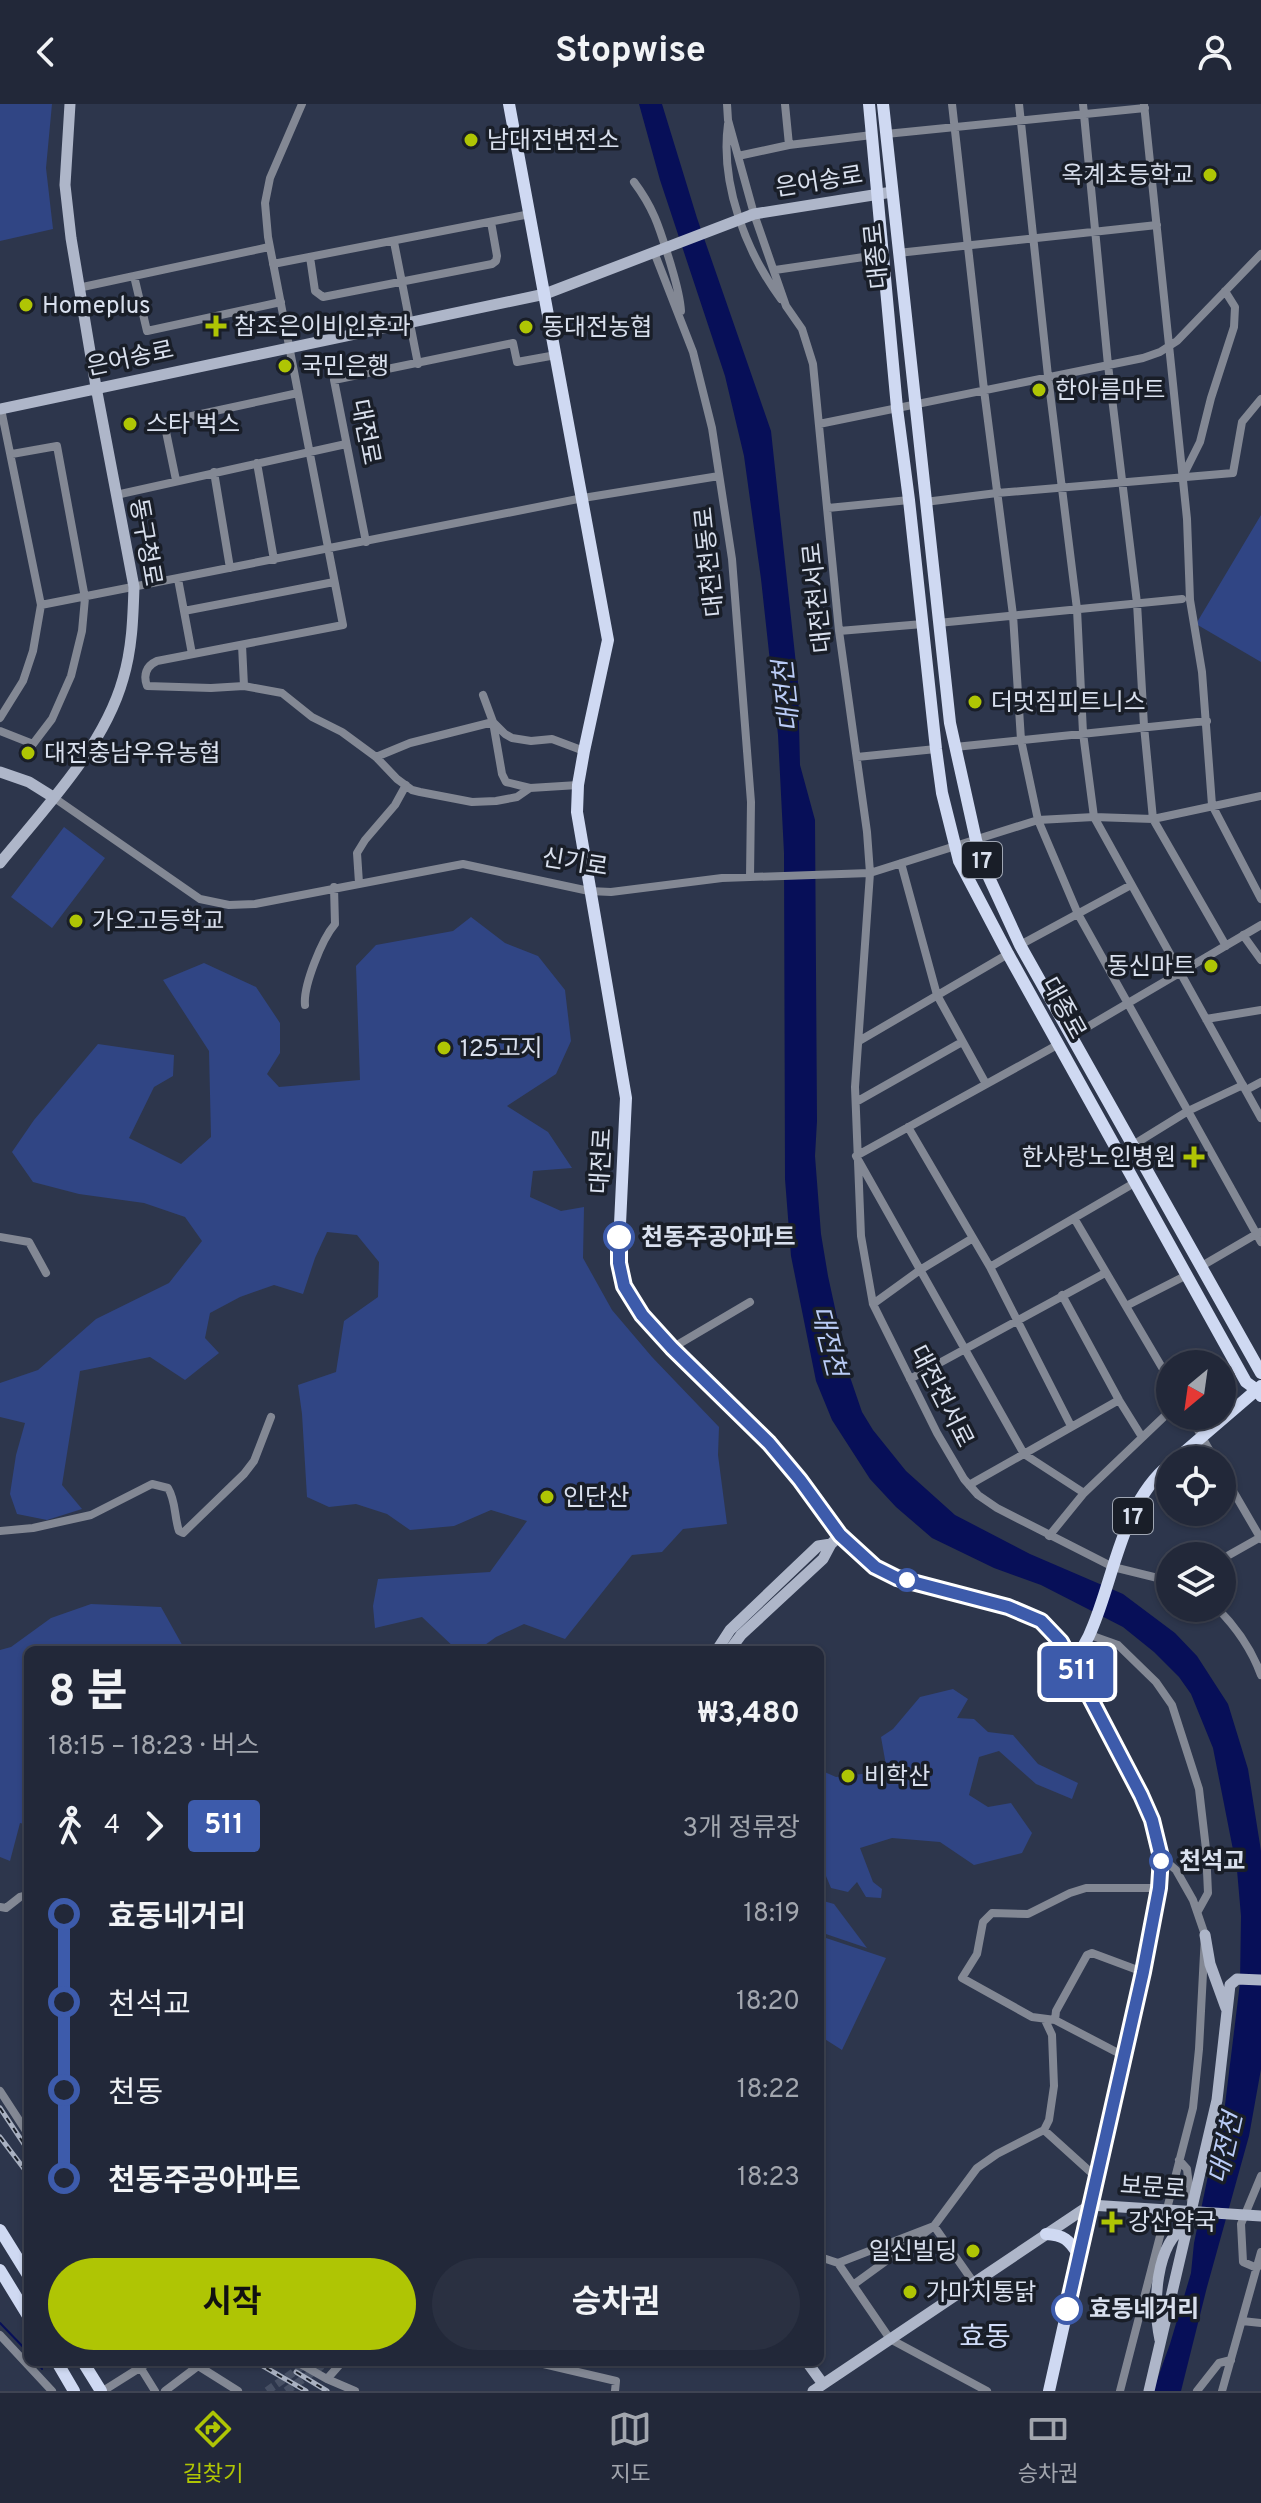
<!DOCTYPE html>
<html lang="ko">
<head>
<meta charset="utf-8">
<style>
  body { margin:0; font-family:Overpass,"Noto Sans KR",sans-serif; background:#2a3041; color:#f1f3f6; height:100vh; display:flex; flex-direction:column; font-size:30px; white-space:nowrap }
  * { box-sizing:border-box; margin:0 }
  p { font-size:26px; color:#a2a6ae }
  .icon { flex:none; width:44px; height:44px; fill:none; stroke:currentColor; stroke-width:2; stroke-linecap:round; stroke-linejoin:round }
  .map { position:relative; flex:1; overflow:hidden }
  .details { position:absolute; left:24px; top:1542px; width:800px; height:720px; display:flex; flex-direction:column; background:#222839; border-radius:12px; box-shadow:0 2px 6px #0004,0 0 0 2px #3f4453 }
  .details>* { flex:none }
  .badge { padding:0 16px; border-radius:6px; font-size:28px; line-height:52px }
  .needle { width:52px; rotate:209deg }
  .controls { position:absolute; left:1156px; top:1246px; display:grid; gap:16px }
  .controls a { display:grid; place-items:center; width:80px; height:80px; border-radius:50%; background:#222839; box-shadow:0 2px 6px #0004,0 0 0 2px #3f4453; font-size:40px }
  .map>.badge { position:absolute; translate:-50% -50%; box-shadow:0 0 0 4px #fff }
  .legs { display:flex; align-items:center; gap:12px; height:88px; padding:0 24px; font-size:26px }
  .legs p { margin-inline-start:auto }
  .head { display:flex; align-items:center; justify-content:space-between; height:136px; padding:0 24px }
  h1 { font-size:44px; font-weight:700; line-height:60px }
  .primary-button { display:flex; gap:16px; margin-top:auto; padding:16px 24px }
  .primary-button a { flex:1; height:92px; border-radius:48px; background:#afc504; color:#111; font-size:32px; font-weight:700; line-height:92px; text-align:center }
  .primary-button a+a { background:#2a3041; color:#f1f3f6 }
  ul { padding:0 24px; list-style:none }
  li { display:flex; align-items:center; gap:28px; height:88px; font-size:30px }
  li i { display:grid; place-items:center; width:12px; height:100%; margin:0 10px; background:currentColor }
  li i::after { content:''; width:20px; height:20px; margin:-10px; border:6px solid; border-radius:50%; background:#222839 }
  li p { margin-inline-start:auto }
  li:first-child i { background:linear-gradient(#0000 50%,currentColor 0) }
  li:last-child i { background:linear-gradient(currentColor 50%,#0000 0) }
  header { display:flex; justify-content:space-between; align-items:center; height:104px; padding:0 24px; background:#222839; font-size:36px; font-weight:700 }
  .tabs { display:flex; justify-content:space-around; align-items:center; height:112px; border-top:2px solid #3f4453; background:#222839; font-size:22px; color:#a2a6ae }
  .tabs a { display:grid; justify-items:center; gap:4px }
  .tabs .selected { color:#afc504 }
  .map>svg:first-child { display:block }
  .green { fill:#304584 }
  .water { fill:#070f58 }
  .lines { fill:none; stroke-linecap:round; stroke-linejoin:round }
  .stream { stroke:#070f58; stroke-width:2 }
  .street-tunnel { stroke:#475064; stroke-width:8; stroke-dasharray:8 4; stroke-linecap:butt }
  .street { stroke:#838894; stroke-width:8 }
  .secondary { stroke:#aeb6c9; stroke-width:11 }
  .primary { stroke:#cfd9f2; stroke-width:12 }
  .rail-casing { stroke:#a9b1c1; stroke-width:5 }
  .rail { stroke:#191e28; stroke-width:2; stroke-dasharray:6; stroke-linecap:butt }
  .line-1-casing { stroke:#fff; stroke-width:18 }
  .line-1 { stroke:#3d5bab; stroke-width:12 }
  .poi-dot { fill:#afc504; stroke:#191e28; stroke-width:3 }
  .stop-1-dot { fill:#fff; stroke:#3d5bab; stroke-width:4 }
  .labels { text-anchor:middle; stroke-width:7; stroke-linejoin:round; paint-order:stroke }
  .shield { fill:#191e28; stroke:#9fa6b3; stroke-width:2 }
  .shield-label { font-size:22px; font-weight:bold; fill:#d9e0ee }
  .poi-label { font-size:24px; fill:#d9e0ee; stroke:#191e28; text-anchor:start }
  .street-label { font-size:24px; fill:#d9e0ee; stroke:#191e28 }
  .stop-label { font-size:24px; font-weight:bold; fill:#d9e0ee; stroke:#191e28; text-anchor:start }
  .water-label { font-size:26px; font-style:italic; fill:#baccf7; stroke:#191e28 }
  .quarter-label { font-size:28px; fill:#d0dcf9; stroke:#191e28 }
</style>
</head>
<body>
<header><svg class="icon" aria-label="back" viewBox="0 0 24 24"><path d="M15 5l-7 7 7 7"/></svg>Stopwise<svg class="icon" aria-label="person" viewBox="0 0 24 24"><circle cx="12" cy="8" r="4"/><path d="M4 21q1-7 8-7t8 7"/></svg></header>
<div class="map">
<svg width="1261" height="2287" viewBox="0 0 1261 2287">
  <rect width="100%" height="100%" fill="#2d364c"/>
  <path class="green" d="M 0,0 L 52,0 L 46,64 L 53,125 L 0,137 Z
    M 1261,411 L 1261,558 L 1196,520 Z
    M 64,723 L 105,754 L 52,824 L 11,793 Z
    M 471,813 L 505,839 L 538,852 L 565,886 L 571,937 L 556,970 L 507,1002 L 548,1028 L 572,1064 L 533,1067 L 530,1093 L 561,1107 L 584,1103 L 583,1154 L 612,1206 L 652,1253 L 719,1323 L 718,1351 L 727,1420 L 683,1425 L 662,1448 L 632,1451 L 565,1535 L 524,1520 L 496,1533 L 478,1546 L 457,1546 L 422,1513 L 375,1524 L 373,1502 L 378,1475 L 490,1468 L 527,1417 L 491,1406 L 454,1422 L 410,1426 L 387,1410 L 356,1400 L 329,1403 L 307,1393 L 302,1310 L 298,1281 L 336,1268 L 344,1217 L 378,1193 L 379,1158 L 357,1131 L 327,1128 L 315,1154 L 303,1190 L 274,1181 L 240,1193 L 210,1209 L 205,1234 L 219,1249 L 185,1276 L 150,1253 L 80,1267 L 62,1381 L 82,1405 L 47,1416 L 17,1410 L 10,1390 L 16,1351 L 25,1319 L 0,1313 L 0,1279 L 38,1266 L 96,1215 L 169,1179 L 202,1137 L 185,1113 L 144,1099 L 79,1090 L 33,1078 L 12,1048 L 34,1016 L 98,940 L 174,951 L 173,972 L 154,983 L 129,1034 L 181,1060 L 211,1033 L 209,947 L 163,876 L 204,859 L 256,883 L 280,919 L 280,949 L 267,970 L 279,983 L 360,976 L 356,862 L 376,841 L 453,827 Z
    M 91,1500 L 161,1503 L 185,1546 L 28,1546 L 28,1721 L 20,1719 L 10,1757 L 0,1753 L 0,1546 L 11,1543 L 51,1514 Z
    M 953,1585 L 968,1595 L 957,1614 L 974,1615 L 988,1628 L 1013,1631 L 1038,1660 L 1078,1679 L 1072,1695 L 1036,1680 L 999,1647 L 979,1653 L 969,1691 L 988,1703 L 1011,1699 L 1032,1729 L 1022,1749 L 974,1761 L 940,1738 L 892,1734 L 860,1744 L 873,1778 L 882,1785 L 881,1794 L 866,1793 L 857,1778 L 848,1788 L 831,1784 L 826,1772 L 820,1765 L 820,1666 L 836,1673 L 887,1667 L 881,1633 L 893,1625 L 920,1593 Z
    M 820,1796 L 834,1800 L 867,1844 L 820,1828 Z
    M 820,1832 L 886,1854 L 842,1946 L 820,1932 Z"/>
  <path class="water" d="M 639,0 L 662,0 L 697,114 L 771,327 L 798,579 L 800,661 L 815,716 L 817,1017 L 815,1052 L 821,1130 L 828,1172 L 850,1273 L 862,1308 L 873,1326 L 906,1367 L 955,1411 L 1030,1450 L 1123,1490 L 1175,1529 L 1197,1552 L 1228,1600 L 1248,1665 L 1261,1747 L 1261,1965 L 1249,2032 L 1207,2183 L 1181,2287 L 1153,2287 L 1170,2240 L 1191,2169 L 1194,2139 L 1209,2067 L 1219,2034 L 1225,2001 L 1240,1879 L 1241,1812 L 1237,1766 L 1213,1644 L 1191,1590 L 1179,1573 L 1154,1548 L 1123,1523 L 1041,1481 L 994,1464 L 932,1434 L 896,1403 L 870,1375 L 832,1316 L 816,1277 L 791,1152 L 785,1075 L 784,749 L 778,631 L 761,475 L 744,352 L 725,272 L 660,76 Z"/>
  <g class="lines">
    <path class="stream" d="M 0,2219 L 28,2248
      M 37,2258 L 42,2265"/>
    <path class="street-tunnel" d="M 267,2287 L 308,2258
      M 286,2287 L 327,2258"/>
    <path class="street" d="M 302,0 L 270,74 L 265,99 L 268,133 L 343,521 L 157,557 C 146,562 143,571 147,582 L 211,584 L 244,582 L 282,589 L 312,613 L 342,628 L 376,653 L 397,675 L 412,686 L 420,688 L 472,698 L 496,697 L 517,693 L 530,684 L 578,681
      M 727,0 L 728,16 L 754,110 L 786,202 L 802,225 L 813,260 L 839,527 L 867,728 L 870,769 L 855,983 L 861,1132 L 873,1200 L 937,1329 L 964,1375 L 978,1391 L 997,1404 L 1113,1463 L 1170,1477
      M 785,0 L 789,41
      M 952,0 L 984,286 L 1013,511 L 1021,636 L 1038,716 L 1078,810 L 1261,1138
      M 1019,0 L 1048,272 L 1077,505 L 1083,629 L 1094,713 L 1261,1014
      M 1083,0 L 1108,261 L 1137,499 L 1144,622 L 1153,715 L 1226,842
      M 1144,0 L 1187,415 L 1190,496 L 1202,568 L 1212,701 L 1261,795
      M 728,20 C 720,80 746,148 781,195
      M 886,30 L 1145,4
      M 738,52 L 789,41 L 872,31
      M 634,78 C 655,106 660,126 670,158 C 675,175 680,190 681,207
      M 394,138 L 418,260
      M 654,148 L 693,248 L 712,324 L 732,455 L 751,698 L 750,773
      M 898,149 L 1157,121
      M 310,153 L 315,187 L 323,193 L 492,160 L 496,157 L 497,152 L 491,118
      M 273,160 L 530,110
      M 775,166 L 884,150
      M 134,172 L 147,227 L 281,198
      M 78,184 L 269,143
      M 819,320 L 1143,254 L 1160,248 L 1177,237 L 1261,150
      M 257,359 L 274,456
      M 214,368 L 230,464
      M 1183,372 L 1200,338 L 1211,294 L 1234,223 L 1235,203 L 1225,187
      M 176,376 L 164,318 L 298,289
      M 116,391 L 346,340
      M 925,398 L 997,389 L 1233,369 L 1242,318 L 1261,295
      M 828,404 L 909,396
      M 366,438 L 334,276 L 513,239 L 517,258 L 556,251
      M 178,475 L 192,550
      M 41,501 L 583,394 L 719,372
      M 184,507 L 334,478
      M 938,519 L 1182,495
      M 839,527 L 923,520
      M 242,541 L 244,582
      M 483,591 L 493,618 L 502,670 L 506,678 L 530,684
      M 0,614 L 23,577 L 33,547 L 41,501 L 1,305
      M 0,627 L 33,640 L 52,615 L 71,572 L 82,527 L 85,494 L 57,342 L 12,350
      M 955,643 L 1207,617
      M 376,653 L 410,639 L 493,618 L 505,630 L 512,634 L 531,637 L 552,635 L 584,647
      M 857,653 L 936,645
      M 53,693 L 200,795 L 229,801 L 255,800 L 463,760 L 589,787 L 611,788 L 722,774 L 870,769 L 1038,716 L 1094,713 L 1153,715 L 1261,692
      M 901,759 L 937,891 L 986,980
      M 359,779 L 357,749 L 365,736 L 395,701 L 406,681
      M 1243,831 L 1261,856
      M 1020,841 L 1131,781
      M 305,901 C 303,882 322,835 335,820 L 334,783
      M 1206,915 L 1261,906
      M 1072,932 L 1261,821
      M 859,937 L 1008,850
      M 1059,940 L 856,1052 L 1024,1350 L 1084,1389
      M 1246,986 L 1261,978
      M 856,998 L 962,938
      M 908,1023 L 990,1163 L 1071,1322
      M 1133,1041 L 1188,1007 L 1243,981
      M 1074,1114 L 1170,1277
      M 0,1133 L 29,1138 L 46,1169
      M 990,1163 L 1136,1078
      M 1200,1163 L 1260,1128
      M 1062,1191 L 1119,1296 L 1142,1333
      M 873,1200 L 920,1166 L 973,1134
      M 1126,1202 L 1187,1171
      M 672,1244 L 750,1198
      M 910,1275 L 1105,1169
      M 1190,1312 L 1215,1356
      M 1222,1368 L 1261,1435
      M 969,1381 L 1119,1296
      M 0,1427 L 33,1424 L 91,1411 L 152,1380 L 168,1384 C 176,1397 174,1412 179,1427 L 183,1429 L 244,1370 L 254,1357 L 271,1313
      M 1049,1432 L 1084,1389 L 1170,1307
      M 1222,1455 L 1261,1433
      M 1217,1504 C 1237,1524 1251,1544 1261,1571
      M 1090,1531 L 1118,1541 L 1156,1578 L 1172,1601 L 1199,1685 L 1206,1745 L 1208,1789 L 1198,1807
      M 0,1803 L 6,1804 L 20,1793 L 28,1791
      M 1055,1916 L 1056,1907 L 1087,1851 L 1092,1849 L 1143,1868
      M 1124,1952 L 1055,1916 L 1032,1913 L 962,1874 L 977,1850 L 983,1818 L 992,1809 L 1028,1810 L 1070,1789 L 1086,1784 L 1159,1784
      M 0,1987 L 28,2030
      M 1044,2026 L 1096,2073
      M 1179,2056 L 1187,2065 L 1191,2098
      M 820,2153 L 838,2159 L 934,2122 L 977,2064 L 997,2050 L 1044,2026 L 1049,2016 L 1054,1982 L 1052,1931 L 1045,1916
      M 838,2159 L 890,2235 L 987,2287
      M 1257,2164 L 1243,2158 L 1241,2120 L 1261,2072
      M 853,2181 L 934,2122 L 974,2179
      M 1242,2217 L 1261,2219
      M 0,2231 L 52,2287
      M 137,2258 L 155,2287
      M 192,2258 L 238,2287
      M 297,2258 L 327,2275 L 355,2287
      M 535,2258 L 616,2277 L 615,2287
      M 327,2275 L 342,2258
      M 103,2287 L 149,2258
      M 165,2287 L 198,2262
      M 1120,2287 L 1193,2004 L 1199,1945 L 1205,1831 L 1193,1796 L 1176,1766 L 1161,1753
      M 1197,2287 L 1219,2259 L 1231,2256
      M 1222,2287 L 1261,2148"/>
    <path class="secondary" d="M 0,305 L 545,190 L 754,110 L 892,88
      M 0,668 L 29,678 L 53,693
      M 0,759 C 44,705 104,643 123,575 C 132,545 133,515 134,483 L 96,283 L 71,134 L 65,81 L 70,0
      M 717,1546 L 730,1526 L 818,1442 L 831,1440
      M 730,1546 L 741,1531 L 823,1455 L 831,1440 L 840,1431
      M 1205,1831 L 1210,1860 L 1226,1904
      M 1160,2236 C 1153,2202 1154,2139 1188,2120
      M 807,2258 L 823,2280
      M 813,2287 L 1090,2101 L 1261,2112
      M 1149,2287 L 1217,1996 L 1230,1881 L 1237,1875 L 1261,1876"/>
    <path class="primary" d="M 509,0 L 608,536 L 584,647 L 578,681 L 577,708 L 626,994 L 619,1141 L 619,1159 L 624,1182 L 642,1211 L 672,1244 L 769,1339 L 800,1376 L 840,1431 L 875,1463 L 897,1474 L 1008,1503 L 1041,1517 L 1061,1538 L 1141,1691 L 1152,1716 L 1161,1753 L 1159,1784 L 1143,1868 L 1049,2287
      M 869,0 L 897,304 L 909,396 L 936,645 L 942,689 L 959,757 L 1008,850 L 1246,1278 L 1257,1286 L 1261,1292
      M 883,0 L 950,619 L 976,736 L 986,767 L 1020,841 L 1261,1269
      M 1175,1356 L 1261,1282
      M 1072,1559 C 1079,1549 1087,1538 1091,1527 C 1115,1472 1121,1400 1170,1360
      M 0,2126 L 28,2171
      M 1046,2130 C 1064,2131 1069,2136 1078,2150
      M 0,2166 L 28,2212
      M 57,2258 L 74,2287
      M 83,2258 L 101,2287"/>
    <g class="rail-casing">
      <path id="rail" d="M 0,2004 L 28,2046
        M 0,2033 L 28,2070
        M 256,2258 L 306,2287
        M 296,2268 L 327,2287"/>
    </g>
    <use href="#rail" class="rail"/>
  </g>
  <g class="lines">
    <g class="line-1-casing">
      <path id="line-1" d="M 619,1133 L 619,1159 L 624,1182 L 642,1211 L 672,1244 L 769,1339 L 800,1376 L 840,1431 L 875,1463 L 897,1474 L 1008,1503 L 1041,1517 L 1061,1538 L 1141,1691 L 1152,1716 L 1161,1753 L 1159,1784 L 1143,1868 L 1067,2205"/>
    </g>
    <use href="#line-1" class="line-1"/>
  </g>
  <g class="poi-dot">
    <circle cx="471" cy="36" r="8"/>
    <circle cx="1210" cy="71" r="8"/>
    <circle cx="26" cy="201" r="8"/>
    <path d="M212 210h8v8h8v8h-8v8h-8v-8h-8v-8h8z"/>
    <circle cx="526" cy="223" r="8"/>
    <circle cx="285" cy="262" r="8"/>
    <circle cx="1039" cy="286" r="8"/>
    <circle cx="130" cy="320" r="8"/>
    <circle cx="975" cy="598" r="8"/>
    <circle cx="28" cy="649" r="8"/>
    <circle cx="76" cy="817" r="8"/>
    <circle cx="1211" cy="862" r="8"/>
    <circle cx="444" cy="944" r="8"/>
    <path d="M1190 1041h8v8h8v8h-8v8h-8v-8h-8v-8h8z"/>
    <circle cx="547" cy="1393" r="8"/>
    <circle cx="848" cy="1672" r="8"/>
    <path d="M1108 2106h8v8h8v8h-8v8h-8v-8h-8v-8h8z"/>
    <circle cx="973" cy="2147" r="8"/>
    <circle cx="910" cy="2188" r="8"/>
  </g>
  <g class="stop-1-dot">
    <circle cx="619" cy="1133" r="14"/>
    <circle cx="907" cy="1476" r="10"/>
    <circle cx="1161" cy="1757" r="10"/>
    <circle cx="1067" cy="2205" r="14"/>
  </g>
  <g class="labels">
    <g class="shield">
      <rect x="962" y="738" width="40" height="36" rx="6"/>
      <rect x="1113" y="1394" width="40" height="36" rx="6"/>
    </g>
    <g class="shield-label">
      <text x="982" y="764">17</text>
      <text x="1133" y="1420">17</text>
    </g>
    <g class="poi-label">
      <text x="487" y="44">남대전변전소</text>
      <text x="1194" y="79" text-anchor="end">옥계초등학교</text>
      <text x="42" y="209">Homeplus</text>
      <text x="234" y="230">참조은이비인후과</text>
      <text x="542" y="231">동대전농협</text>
      <text x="301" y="270">국민은행</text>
      <text x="1055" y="294">한아름마트</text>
      <text x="146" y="328">스타 벅스</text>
      <text x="991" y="606">더멋짐피트니스</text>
      <text x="44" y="657">대전충남우유농협</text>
      <text x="92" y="825">가오고등학교</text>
      <text x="1195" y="870" text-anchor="end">동신마트</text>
      <text x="460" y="952">125고지</text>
      <text x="1176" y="1061" text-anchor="end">한사랑노인병원</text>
      <text x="563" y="1401">인단산</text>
      <text x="864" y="1680">비학산</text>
      <text x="1128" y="2126">강산약국</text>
      <text x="957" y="2155" text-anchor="end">일신빌딩</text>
      <text x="926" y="2196">가마치통닭</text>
    </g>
    <g class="street-label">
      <text transform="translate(819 77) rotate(-9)" y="8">은어송로</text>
      <text transform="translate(876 152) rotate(-96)" y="8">대종로</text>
      <text transform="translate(130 254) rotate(-12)" y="8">은어송로</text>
      <text transform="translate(366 328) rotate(79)" y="8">대전로</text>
      <text transform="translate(146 438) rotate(80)" y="8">동구청로</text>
      <text transform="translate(709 458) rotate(-96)" y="8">대전천동로</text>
      <text transform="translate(817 494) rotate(-96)" y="8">대전천서로</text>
      <text transform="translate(575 758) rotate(9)" y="8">신기로</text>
      <text transform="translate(1064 904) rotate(61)" y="8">대종로</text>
      <text transform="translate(601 1057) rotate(-87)" y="8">대전로</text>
      <text transform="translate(942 1292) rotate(63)" y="8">대전천서로</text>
      <text transform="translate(1153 2083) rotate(4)" y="8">보문로</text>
    </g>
    <g class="stop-label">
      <text x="641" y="1141">천동주공아파트</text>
      <text x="1179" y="1765">천석교</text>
      <text x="1089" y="2213">효동네거리</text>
    </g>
    <g class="water-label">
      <text transform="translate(786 592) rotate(-96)" y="9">대전천</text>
      <text transform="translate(829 1237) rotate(76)" y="9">대전천</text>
      <text transform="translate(1225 2044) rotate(-77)" y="9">대전천</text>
    </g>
    <g class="quarter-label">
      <text x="985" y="2242">효동</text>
    </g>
  </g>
</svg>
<div class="controls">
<a><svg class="needle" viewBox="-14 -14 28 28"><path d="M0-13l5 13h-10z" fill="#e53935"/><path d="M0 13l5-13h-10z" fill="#a2a6ae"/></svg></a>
<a><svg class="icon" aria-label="locate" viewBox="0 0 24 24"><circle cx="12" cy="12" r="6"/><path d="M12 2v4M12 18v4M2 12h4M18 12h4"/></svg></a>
<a><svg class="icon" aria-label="layers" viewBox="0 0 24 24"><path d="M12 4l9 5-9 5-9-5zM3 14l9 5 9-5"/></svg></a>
</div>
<b class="badge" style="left:1077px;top:1568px;background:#3d5bab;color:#fff">511</b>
<section class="details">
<div class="head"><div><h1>8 분</h1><p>18:15 – 18:23 · 버스</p></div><b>₩3,480</b></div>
<div class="legs"><svg class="icon" aria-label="walk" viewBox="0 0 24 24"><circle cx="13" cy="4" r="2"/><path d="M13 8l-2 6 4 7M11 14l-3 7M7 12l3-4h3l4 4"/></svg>4<svg class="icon" aria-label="forward" viewBox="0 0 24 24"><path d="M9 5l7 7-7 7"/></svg><b class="badge" style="background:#3d5bab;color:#fff">511</b><p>3개 정류장</p></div>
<ul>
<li><i style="color:#3d5bab"></i><b>효동네거리</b><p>18:19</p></li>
<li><i style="color:#3d5bab"></i><span>천석교</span><p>18:20</p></li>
<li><i style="color:#3d5bab"></i><span>천동</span><p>18:22</p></li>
<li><i style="color:#3d5bab"></i><b>천동주공아파트</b><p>18:23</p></li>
</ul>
<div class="primary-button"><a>시작</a><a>승차권</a></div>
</section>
</div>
<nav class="tabs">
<a class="selected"><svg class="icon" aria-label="directions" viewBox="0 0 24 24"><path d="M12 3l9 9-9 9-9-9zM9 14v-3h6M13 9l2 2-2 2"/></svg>길찾기</a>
<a><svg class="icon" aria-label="map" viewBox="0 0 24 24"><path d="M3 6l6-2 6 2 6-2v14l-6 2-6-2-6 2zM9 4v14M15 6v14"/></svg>지도</a>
<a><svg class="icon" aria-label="tickets" viewBox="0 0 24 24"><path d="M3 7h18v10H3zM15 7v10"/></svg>승차권</a>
</nav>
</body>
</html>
